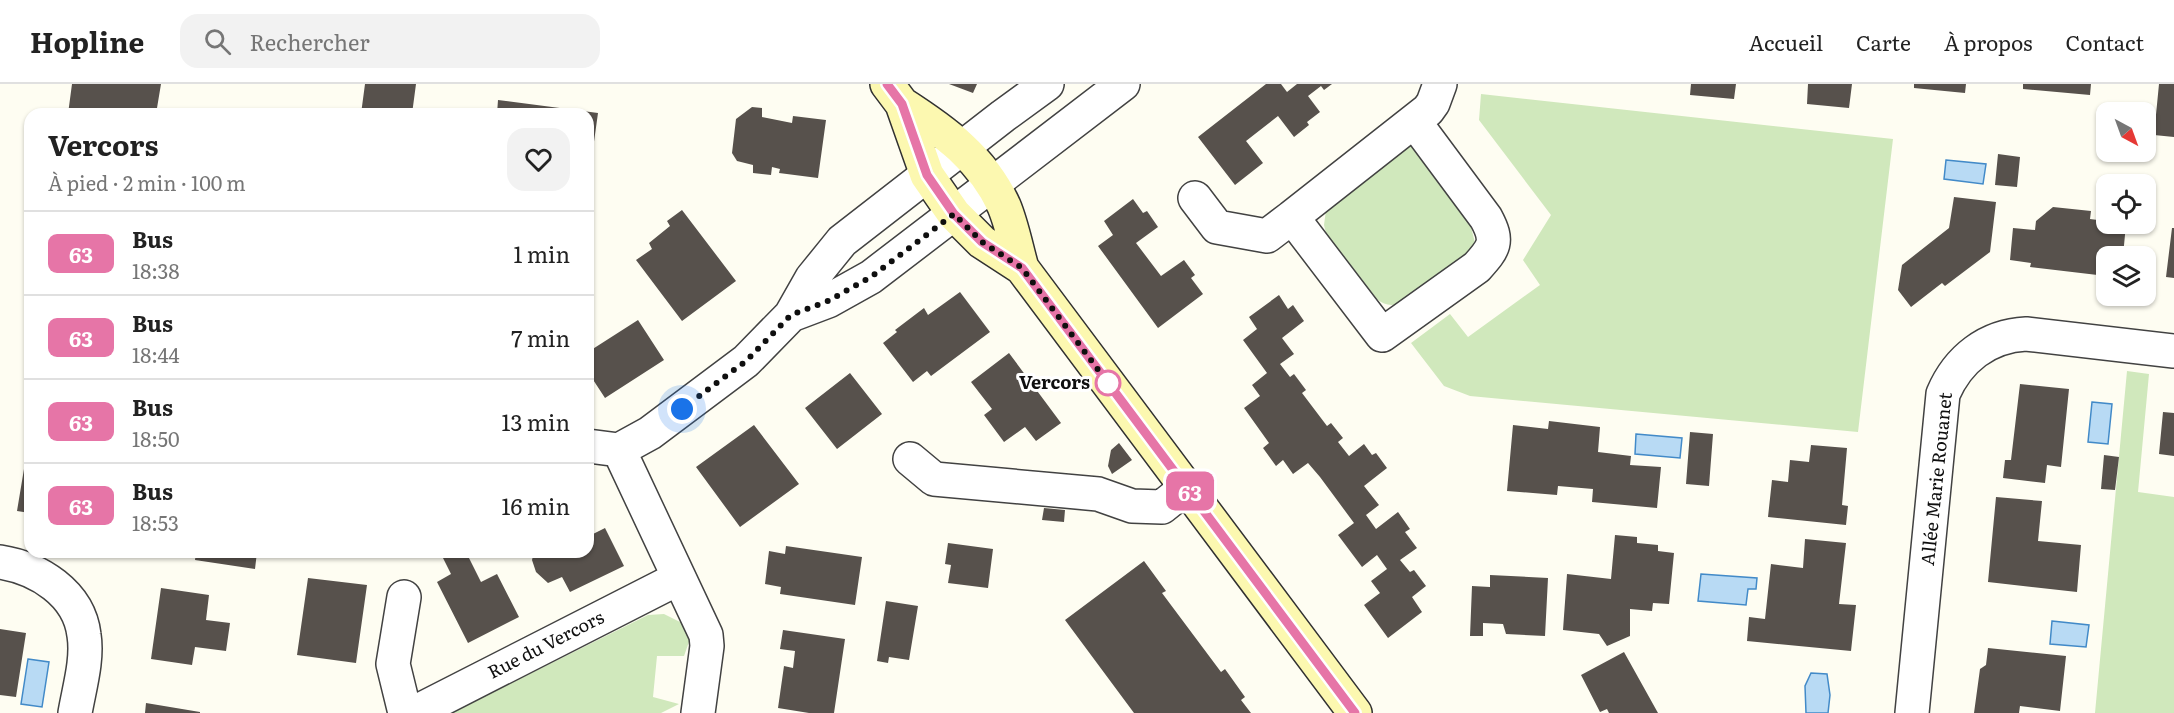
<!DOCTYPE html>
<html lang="fr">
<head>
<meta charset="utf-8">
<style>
  body { margin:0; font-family:Literata,serif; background:#f2f2f2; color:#222; height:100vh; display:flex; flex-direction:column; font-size:22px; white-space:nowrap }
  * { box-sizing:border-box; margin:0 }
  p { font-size:20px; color:#767676 }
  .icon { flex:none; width:33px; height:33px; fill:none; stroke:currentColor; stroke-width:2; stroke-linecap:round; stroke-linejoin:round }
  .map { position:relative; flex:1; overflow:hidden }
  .side { position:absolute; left:24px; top:24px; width:570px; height:450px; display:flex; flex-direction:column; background:#fff; border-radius:18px; box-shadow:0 2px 4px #0004 }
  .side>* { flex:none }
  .badge { padding:0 12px; border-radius:9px; font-size:21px; line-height:39px }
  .needle { width:39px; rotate:139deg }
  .tools { position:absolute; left:2096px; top:18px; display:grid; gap:12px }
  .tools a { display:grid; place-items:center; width:60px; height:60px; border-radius:12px; background:#fff; box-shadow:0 2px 4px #0004; font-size:30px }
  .you { position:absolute; width:30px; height:30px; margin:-15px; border:4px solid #fff; border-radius:50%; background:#1a73e8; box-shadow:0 0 0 9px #1a73e833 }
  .map>.badge { position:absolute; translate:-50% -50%; box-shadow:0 0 0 3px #fff }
  .round { display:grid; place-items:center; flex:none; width:63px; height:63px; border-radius:18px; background:#f2f2f2 }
  .head { display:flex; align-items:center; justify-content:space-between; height:102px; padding:0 24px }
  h1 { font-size:28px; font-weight:700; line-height:45px }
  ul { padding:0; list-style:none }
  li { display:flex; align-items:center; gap:18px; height:84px; padding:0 24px; border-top:2px solid #e0e0e0 }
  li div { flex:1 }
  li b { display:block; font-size:22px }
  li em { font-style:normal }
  li .badge { min-width:66px; font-weight:700; text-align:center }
  header { display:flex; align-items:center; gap:36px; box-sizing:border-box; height:84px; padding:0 30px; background:#fff; border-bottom:2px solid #e0e0e0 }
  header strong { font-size:28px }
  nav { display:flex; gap:33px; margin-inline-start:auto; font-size:21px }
  .search { width:420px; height:54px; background:#f2f2f2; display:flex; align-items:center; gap:15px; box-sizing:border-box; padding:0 21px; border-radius:18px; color:#767676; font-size:22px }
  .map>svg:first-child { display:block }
  .green { fill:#d0e8bc }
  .water { fill:#b8daf4; stroke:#428ac8; stroke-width:1.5 }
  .building { fill:#57514c }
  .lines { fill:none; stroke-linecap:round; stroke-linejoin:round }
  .minor-casing { stroke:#424242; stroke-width:36 }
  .secondary-casing { stroke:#313131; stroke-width:36 }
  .minor { stroke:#fff; stroke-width:33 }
  .secondary { stroke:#fcf8b0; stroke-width:33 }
  .line-casing { stroke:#fff; stroke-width:14 }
  .line { stroke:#e675a7; stroke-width:9 }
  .walk { stroke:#0f0f0f; stroke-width:6; stroke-dasharray:0 10.8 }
  .stop-dot { fill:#fff; stroke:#e675a7; stroke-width:3 }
  .labels { text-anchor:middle; stroke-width:6; stroke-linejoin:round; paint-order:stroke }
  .stop-label { font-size:18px; font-weight:bold; fill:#0f0f0f; stroke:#fff; text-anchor:end }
  .street-label { font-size:18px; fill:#0f0f0f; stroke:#fff }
</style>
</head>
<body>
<header>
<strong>Hopline</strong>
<div class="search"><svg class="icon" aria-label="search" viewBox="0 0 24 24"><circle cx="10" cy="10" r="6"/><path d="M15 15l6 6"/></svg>Rechercher</div>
<nav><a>Accueil</a><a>Carte</a><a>À propos</a><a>Contact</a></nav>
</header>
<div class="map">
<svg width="2174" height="629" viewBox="0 0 2174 629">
  <rect width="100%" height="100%" fill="#fefdf2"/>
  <path class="green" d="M 1481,10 L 1893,55 L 1858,348 L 1470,312 L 1444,302 L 1411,259 L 1450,230 L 1468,253 L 1540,201 L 1523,176 L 1551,131 L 1479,36 Z
    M 1409,60 L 1471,143 L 1475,159 L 1473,166 L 1399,220 C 1390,222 1384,221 1377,215 L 1326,149 L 1324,141 L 1326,126 Z
    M 2127,287 L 2149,290 L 2138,408 L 2174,413 L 2174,629 L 2095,629 Z
    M 664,530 L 682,539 L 690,555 L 684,572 L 657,572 L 653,613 L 679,620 L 661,629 L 451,629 L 648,531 Z"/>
  <path class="water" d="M 1946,76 L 1986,80 L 1983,100 L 1944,95 Z
    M 2092,318 L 2112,320 L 2108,360 L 2088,358 Z
    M 1636,350 L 1682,354 L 1680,374 L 1635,370 Z
    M 1701,490 L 1757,494 L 1756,505 L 1748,505 L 1746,521 L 1698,517 Z
    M 2052,537 L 2089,541 L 2086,563 L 2050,560 Z
    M 28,575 L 49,578 L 42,623 L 21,620 Z
    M 1811,589 L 1827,590 L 1830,611 L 1828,629 L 1806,629 L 1805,602 Z"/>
  <path class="building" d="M 72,0 L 161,0 L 156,30 L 68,30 Z
    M 365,0 L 416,0 L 412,30 L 361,30 Z
    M 949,0 L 977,0 L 973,9 Z
    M 1266,0 L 1281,0 L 1287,8 L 1297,0 L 1332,0 L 1324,6 L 1321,2 L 1308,12 L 1320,28 L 1307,38 L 1309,41 L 1294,53 L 1278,32 L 1246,57 L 1263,79 L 1235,101 L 1198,53 Z
    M 1691,0 L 1736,0 L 1734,15 L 1690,11 Z
    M 1808,0 L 1852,0 L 1849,24 L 1807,20 Z
    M 1914,0 L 1966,0 L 1965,9 L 1914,4 Z
    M 2023,0 L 2091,0 L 2090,11 L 2023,5 Z
    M 2159,0 L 2174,0 L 2174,53 L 2154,51 Z
    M 498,16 L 598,29 L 592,72 L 588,71 L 588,30 L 497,30 Z
    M 752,23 L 762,24 L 762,33 L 792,39 L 793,32 L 826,36 L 818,94 L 779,89 L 780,85 L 772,83 L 771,91 L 753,89 L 753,81 L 737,77 L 732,69 L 736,35 Z
    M 1998,70 L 2020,73 L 2017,103 L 1995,101 Z
    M 1954,113 L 1996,118 L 1990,168 L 1945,202 L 1942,199 L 1911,223 L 1898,206 L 1902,181 L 1949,144 Z
    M 1133,115 L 1143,129 L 1147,127 L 1158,143 L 1136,159 L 1161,192 L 1184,176 L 1195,191 L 1191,194 L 1203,210 L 1158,244 L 1098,162 L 1113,151 L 1104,137 Z
    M 2053,123 L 2091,127 L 2090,135 L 2106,137 L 2106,140 L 2126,140 L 2123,172 L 2106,172 L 2106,192 L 2030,183 L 2031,179 L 2010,176 L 2013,144 L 2035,146 L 2036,137 Z
    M 682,126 L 736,197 L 682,237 L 636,176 L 652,165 L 649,159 L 670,142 L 667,137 Z
    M 2172,144 L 2174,144 L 2174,194 L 2166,193 Z
    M 960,208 L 990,248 L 931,292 L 927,287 L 913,298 L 883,259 L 897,248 L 895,246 L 924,224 L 928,231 Z
    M 1279,211 L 1288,225 L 1293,221 L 1304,237 L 1282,254 L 1294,270 L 1280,280 L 1290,293 L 1294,290 L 1306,306 L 1302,309 L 1327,342 L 1331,339 L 1343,354 L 1338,358 L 1349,372 L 1364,360 L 1372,371 L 1376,369 L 1387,384 L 1364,402 L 1379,421 L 1366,431 L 1376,445 L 1398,428 L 1410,445 L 1405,448 L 1417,464 L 1400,476 L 1410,488 L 1414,486 L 1426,502 L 1412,513 L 1422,528 L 1388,554 L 1364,521 L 1380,509 L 1371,497 L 1387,485 L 1377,471 L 1362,483 L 1338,451 L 1354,439 L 1320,393 L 1308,379 L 1293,390 L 1283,376 L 1276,382 L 1263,364 L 1269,359 L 1244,324 L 1260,312 L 1252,301 L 1267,289 L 1243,256 L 1257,245 L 1249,233 Z
    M 638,236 L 664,276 L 605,314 L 588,288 L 588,268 Z
    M 1009,269 L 1061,339 L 1036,357 L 1025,343 L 1004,358 L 984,331 L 992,325 L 971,298 Z
    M 850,289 L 882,330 L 837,365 L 805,324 Z
    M 2020,300 L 2069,305 L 2061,383 L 2047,381 L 2045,399 L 2003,394 L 2005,376 L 2011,376 Z
    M 2163,328 L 2174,329 L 2174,372 L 2159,370 Z
    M 1549,337 L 1600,343 L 1598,368 L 1631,372 L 1630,381 L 1661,383 L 1657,424 L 1592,418 L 1593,405 L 1558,402 L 1557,411 L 1507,407 L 1513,341 L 1548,345 Z
    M 754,341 L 799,400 L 740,443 L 696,383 Z
    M 1690,348 L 1713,350 L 1709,402 L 1686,400 Z
    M 1119,359 L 1132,376 L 1112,390 L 1108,382 L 1111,366 Z
    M 1811,361 L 1847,364 L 1842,421 L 1848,422 L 1846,441 L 1768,433 L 1772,396 L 1788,398 L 1790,376 L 1809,378 Z
    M 2104,371 L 2119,373 L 2115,406 L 2101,405 Z
    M 25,379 L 30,380 L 30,429 L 17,427 Z
    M 1996,413 L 2042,417 L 2038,457 L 2081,461 L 2077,508 L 1988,498 Z
    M 1044,424 L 1065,426 L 1064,438 L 1042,436 Z
    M 588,441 L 593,450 L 605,444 L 624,482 L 570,508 L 562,493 L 548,499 L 536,488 L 532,476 L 534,468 L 588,468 Z
    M 1615,451 L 1637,453 L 1637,459 L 1658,461 L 1658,467 L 1674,469 L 1669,520 L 1653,519 L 1652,527 L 1630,525 L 1630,552 L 1607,562 L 1599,550 L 1563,546 L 1567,490 L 1611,495 Z
    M 1805,455 L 1846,459 L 1839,520 L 1856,521 L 1851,567 L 1747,557 L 1749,533 L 1765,535 L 1771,480 L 1803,484 Z
    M 948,459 L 993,465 L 988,504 L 948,499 L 951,481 L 945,480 Z
    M 786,462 L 862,473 L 855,521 L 780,510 L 781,503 L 765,500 L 769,467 L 785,470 Z
    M 196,468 L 257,468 L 255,485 L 195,476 Z
    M 446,468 L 466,468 L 481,498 L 497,490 L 519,533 L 468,559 L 437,498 L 451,490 L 441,470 Z
    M 1144,477 L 1166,507 L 1162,509 L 1221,588 L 1225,585 L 1245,613 L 1241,616 L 1251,629 L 1134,629 L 1065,536 Z
    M 1490,491 L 1548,494 L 1545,552 L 1506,550 L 1503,540 L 1483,539 L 1483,552 L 1470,552 L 1472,502 L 1490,503 Z
    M 308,494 L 367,501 L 356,579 L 297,571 Z
    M 161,504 L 209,511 L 206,536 L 230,539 L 226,567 L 195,563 L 192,581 L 151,575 Z
    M 886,517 L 918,522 L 909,576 L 889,573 L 888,579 L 877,577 Z
    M 0,545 L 26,549 L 16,613 L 0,611 Z
    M 783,546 L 845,555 L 834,629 L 809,629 L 778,624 L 784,582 L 793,584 L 795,567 L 780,565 Z
    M 1988,564 L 2066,572 L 2060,627 L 2020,622 L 2019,629 L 1974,629 L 1980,585 L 1986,581 Z
    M 1624,568 L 1658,629 L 1609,629 L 1607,625 L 1600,628 L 1581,591 Z
    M 146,619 L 200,628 L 200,629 L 145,629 Z"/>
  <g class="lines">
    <g class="minor-casing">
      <path id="minor" d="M 1414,37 L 1486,134 C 1499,158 1494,164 1477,183 L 1382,251 L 1292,133 L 1428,26 L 1433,19 L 1440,0
        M 1195,114 L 1217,143 L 1267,152 L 1292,133
        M 791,231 L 828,217 L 871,193 L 1123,0
        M 588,362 L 619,366 L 650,349 L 746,277 L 791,231 L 812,194 L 842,157 L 1003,32 L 1047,0
        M 619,366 L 706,551 L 707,562 L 698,629
        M 910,375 L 934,395 L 1098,410 L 1132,422 L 1162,423 L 1187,403
        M 0,478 C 38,484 79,509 84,551 C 88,576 79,605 75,629
        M 404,513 L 393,580 L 405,629
        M 414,629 L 679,494
        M 1912,629 L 1943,310 C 1958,275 1987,252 2026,250 L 2174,267"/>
    </g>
    <g class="secondary-casing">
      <path id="secondary" d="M 887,0 L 902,20 L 927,91 L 954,130 L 982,158 L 1022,184 L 1355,629
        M 902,20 C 944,47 982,74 1004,122 C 1012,141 1016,163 1022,184"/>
    </g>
    <use href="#minor" class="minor"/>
    <use href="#secondary" class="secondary"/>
  </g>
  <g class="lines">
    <g class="line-casing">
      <path id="line" d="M 887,0 L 902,20 L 927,91 L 954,130 L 982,158 L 1022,184 L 1355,629"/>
    </g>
    <use href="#line" class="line"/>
    <path class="walk" d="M 682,325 L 746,277 L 791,231 L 828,217 L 871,193 L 954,130 L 982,158 L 1022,184 L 1108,299"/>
  </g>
  <circle class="stop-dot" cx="1108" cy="299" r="12"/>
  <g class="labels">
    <g class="stop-label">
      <text x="1090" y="305">Vercors</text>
    </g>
    <g class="street-label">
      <text transform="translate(1937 395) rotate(-84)" y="6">Allée Marie Rouanet</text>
      <text transform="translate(546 561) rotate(-27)" y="6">Rue du Vercors</text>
    </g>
  </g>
</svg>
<div class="tools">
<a><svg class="needle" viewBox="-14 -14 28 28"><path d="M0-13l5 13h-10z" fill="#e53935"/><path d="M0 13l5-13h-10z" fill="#767676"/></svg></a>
<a><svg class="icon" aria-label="locate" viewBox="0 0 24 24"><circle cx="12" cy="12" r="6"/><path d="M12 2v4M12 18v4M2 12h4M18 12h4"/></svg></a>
<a><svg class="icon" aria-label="layers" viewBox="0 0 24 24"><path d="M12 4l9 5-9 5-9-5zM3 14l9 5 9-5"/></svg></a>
</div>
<div class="you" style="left:682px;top:325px"></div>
<b class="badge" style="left:1190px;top:407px;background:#e675a7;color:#fff">63</b>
<section class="side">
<div class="head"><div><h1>Vercors</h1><p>À pied · 2 min · 100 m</p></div><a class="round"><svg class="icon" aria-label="heart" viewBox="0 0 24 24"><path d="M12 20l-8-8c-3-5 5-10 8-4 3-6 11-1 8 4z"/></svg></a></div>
<ul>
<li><span class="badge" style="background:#e675a7;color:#fff">63</span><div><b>Bus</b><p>18:38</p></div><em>1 min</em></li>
<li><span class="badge" style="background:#e675a7;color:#fff">63</span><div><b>Bus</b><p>18:44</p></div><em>7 min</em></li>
<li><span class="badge" style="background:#e675a7;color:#fff">63</span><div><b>Bus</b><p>18:50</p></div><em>13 min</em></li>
<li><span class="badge" style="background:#e675a7;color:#fff">63</span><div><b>Bus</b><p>18:53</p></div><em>16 min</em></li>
</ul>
</section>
</div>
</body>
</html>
